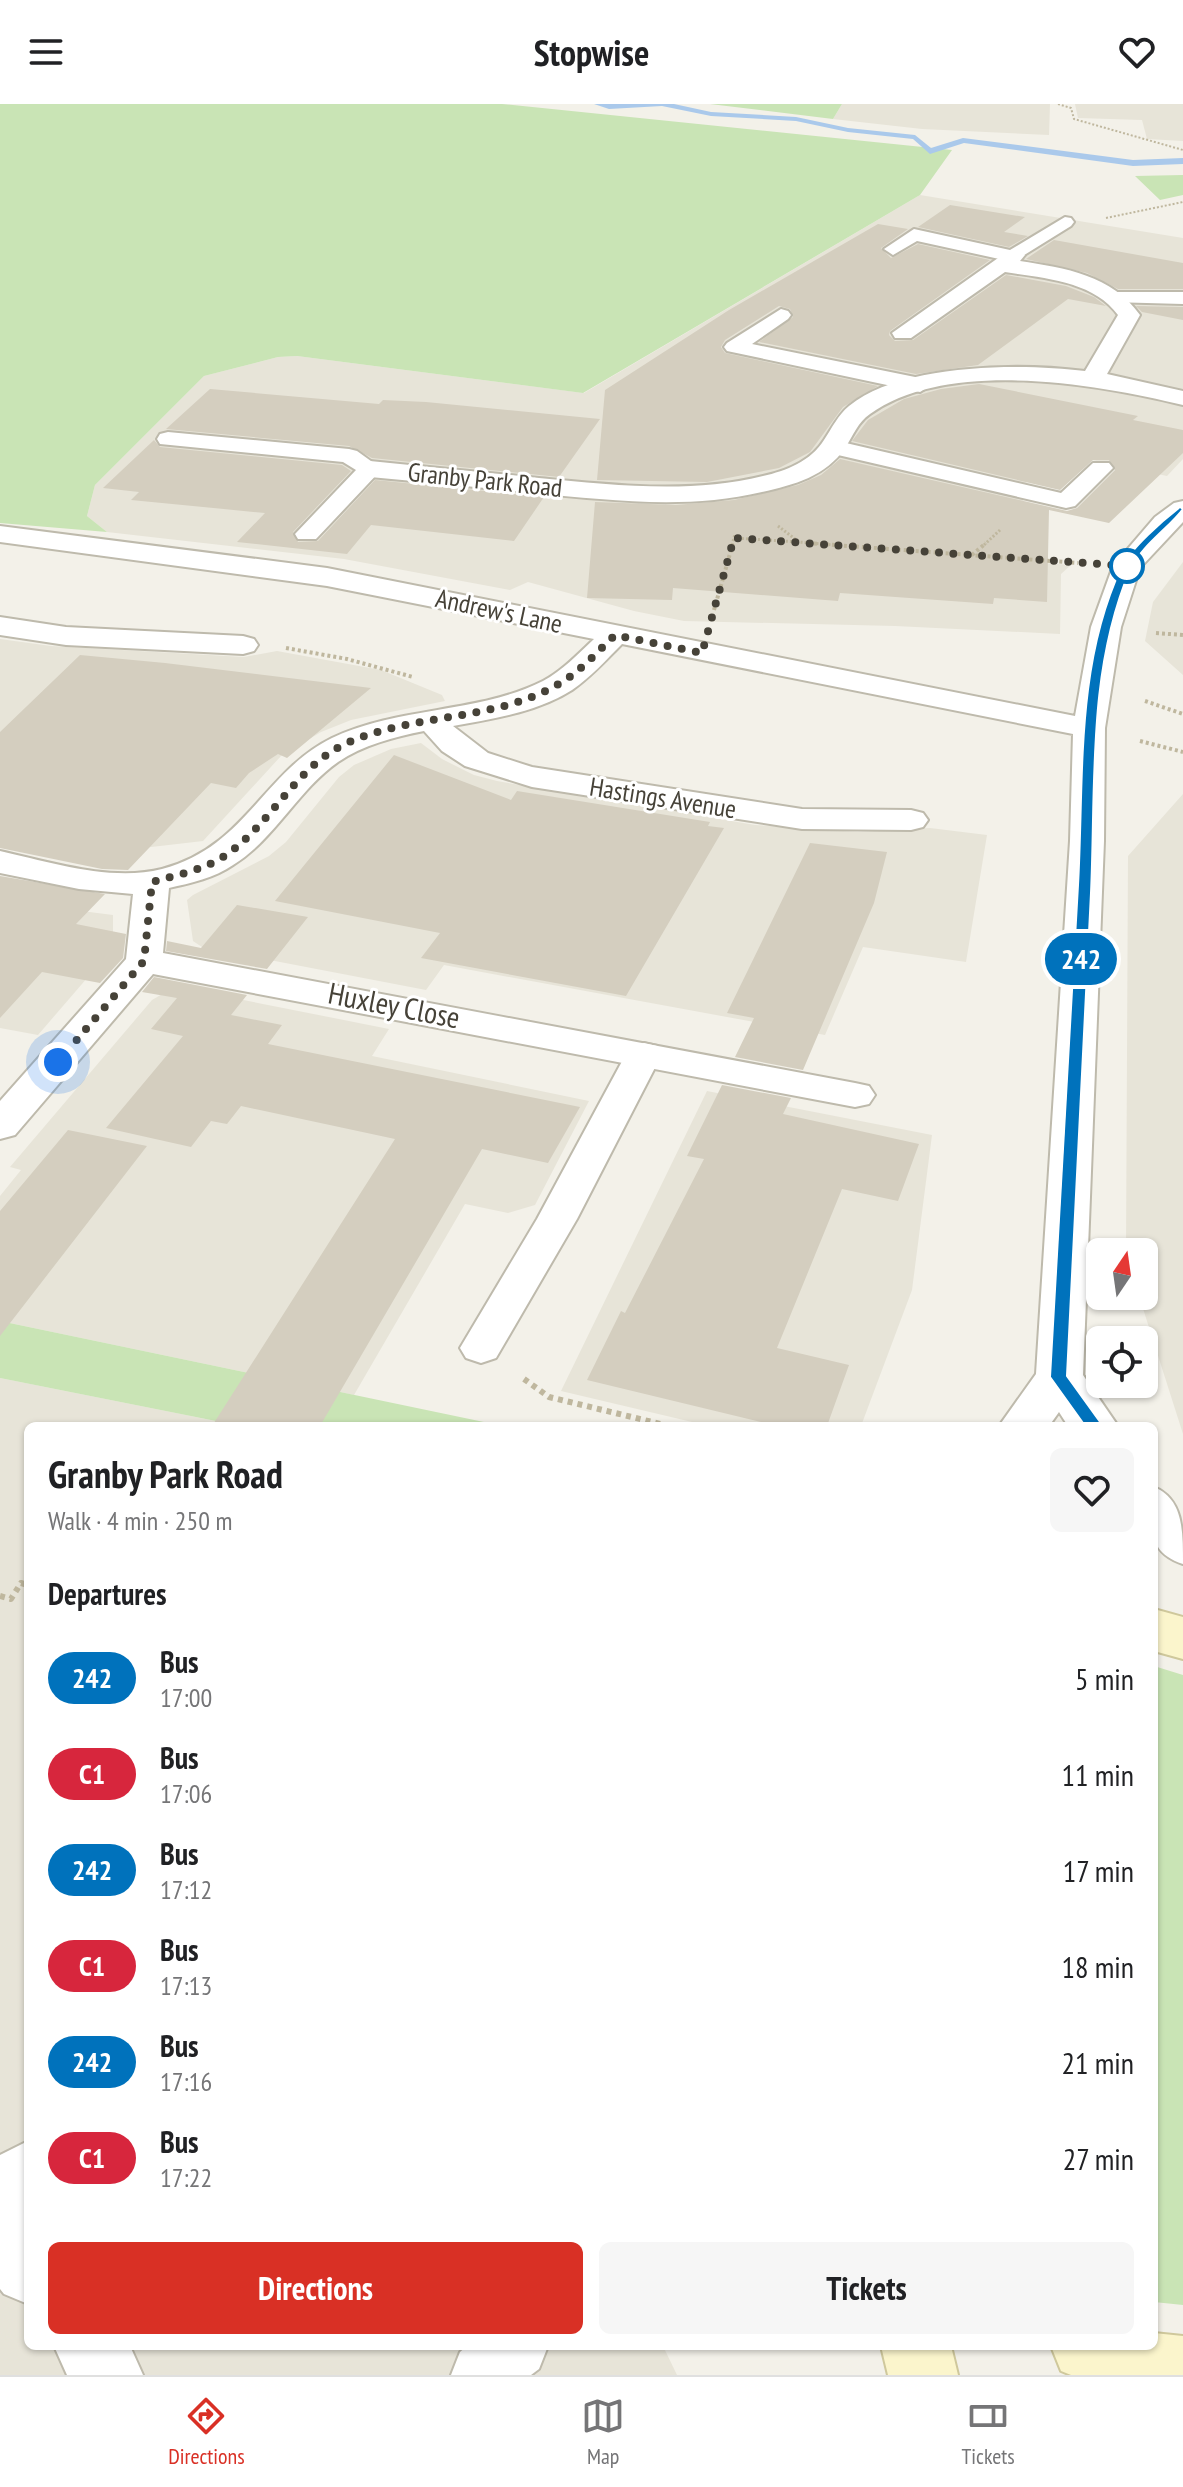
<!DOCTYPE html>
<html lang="en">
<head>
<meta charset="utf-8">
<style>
  body { margin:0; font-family:"PT Sans Narrow",sans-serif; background:#f6f6f6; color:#202124; height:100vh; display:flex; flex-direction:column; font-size:30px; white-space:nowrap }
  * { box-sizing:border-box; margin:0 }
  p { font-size:26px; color:#757577 }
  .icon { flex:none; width:44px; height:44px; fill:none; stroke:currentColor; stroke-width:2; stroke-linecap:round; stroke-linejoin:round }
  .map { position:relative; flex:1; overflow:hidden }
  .panel { position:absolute; left:24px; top:1318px; width:1134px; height:928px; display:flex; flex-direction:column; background:#fff; border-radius:12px; box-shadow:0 2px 6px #0004 }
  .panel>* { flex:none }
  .badge { padding:0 16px; border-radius:26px; font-size:28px; line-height:52px }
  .needle { width:52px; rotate:13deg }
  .fabs { position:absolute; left:1086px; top:1134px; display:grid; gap:16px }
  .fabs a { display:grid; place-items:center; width:72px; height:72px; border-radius:12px; background:#fff; box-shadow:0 2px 6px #0004; font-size:40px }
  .you { position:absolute; width:40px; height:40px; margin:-20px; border:6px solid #fff; border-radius:50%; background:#1a73e8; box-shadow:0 0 0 12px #1a73e833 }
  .map>.badge { position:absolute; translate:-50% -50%; box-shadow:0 0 0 4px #fff }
  h2 { padding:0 24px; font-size:30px; line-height:72px }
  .round { display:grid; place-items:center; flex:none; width:84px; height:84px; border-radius:12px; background:#f6f6f6 }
  .overview { display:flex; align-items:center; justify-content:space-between; height:136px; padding:0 24px }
  h1 { font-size:38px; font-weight:700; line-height:60px }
  .button { display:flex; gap:16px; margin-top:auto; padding:16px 24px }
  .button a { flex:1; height:92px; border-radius:12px; background:#d93025; color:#fff; font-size:32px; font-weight:700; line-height:92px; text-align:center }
  .button a+a { background:#f6f6f6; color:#202124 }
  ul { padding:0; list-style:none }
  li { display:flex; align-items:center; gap:24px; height:96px; padding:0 24px }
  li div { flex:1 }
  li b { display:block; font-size:30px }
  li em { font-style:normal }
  li .badge { min-width:88px; font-weight:700; text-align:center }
  header { display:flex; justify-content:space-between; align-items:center; height:104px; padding:0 24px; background:#fff; font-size:36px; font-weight:700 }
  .tabs { display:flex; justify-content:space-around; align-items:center; height:112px; border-top:2px solid #e0e0e0; background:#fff; font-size:22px; color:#757577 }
  .tabs a { display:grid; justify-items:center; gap:4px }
  .tabs .active { color:#d93025 }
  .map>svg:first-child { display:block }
  .residential { fill:#e7e4d8 }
  .green { fill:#c9e4b5 }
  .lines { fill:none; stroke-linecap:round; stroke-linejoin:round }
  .stream { fill:#aac9eb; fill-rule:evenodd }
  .building { fill:#d4cebf }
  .lane-casing { stroke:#bebaac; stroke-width:4 }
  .street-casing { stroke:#bebaac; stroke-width:4 }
  .secondary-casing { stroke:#cfc89c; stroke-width:4 }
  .path-far3 { stroke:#bfb79e; stroke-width:2; stroke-dasharray:2 2; stroke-linecap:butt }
  .path-far2 { stroke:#bfb79e; stroke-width:3; stroke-dasharray:2 2; stroke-linecap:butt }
  .path-far1 { stroke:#bfb79e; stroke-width:4; stroke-dasharray:3 3; stroke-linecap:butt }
  .path { stroke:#bfb79e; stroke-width:6; stroke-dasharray:5 5; stroke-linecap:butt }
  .lane { fill:#fff; fill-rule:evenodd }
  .street { fill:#fff; fill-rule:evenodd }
  .secondary { fill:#fbf5cc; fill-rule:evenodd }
  .line { fill:#0072bc; stroke:#fff; stroke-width:2 }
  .walk { stroke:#464238; stroke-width:8; stroke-dasharray:0 14.4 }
  .stop-dot { fill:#fff; stroke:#0072bc; stroke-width:4 }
  .labels { text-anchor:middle; stroke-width:6; stroke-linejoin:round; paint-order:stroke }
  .far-street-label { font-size:26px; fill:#464238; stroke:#fff }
  .street-label { font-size:30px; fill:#464238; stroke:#fff }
</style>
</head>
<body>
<header><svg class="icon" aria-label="menu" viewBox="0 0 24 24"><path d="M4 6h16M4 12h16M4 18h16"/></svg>Stopwise<svg class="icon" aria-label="heart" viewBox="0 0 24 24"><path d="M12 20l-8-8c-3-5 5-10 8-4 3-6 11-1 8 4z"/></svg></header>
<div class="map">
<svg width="1183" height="2271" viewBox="0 0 1183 2271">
  <rect width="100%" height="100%" fill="#f3f1e9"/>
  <path class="residential" d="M 842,0 L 1050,0 L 1049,31 L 922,25 L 833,15 Z
    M 1075,0 L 1183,0 L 1183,37 L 1147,35 L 1142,16 L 1078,14 Z
    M 920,91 L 1183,134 L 1183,355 L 1167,372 L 1059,349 L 1015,389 L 1027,393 L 967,447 L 966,453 L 1071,461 L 1061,470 L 1060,530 L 895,522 L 684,517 L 634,507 L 528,478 L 510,486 L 344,455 L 107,428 L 87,412 L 95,381 L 204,272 L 278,253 L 297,252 L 584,289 Z
    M 1183,458 L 1183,571 L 1145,537 L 1153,498 Z
    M 0,535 L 51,542 L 244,553 L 277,547 L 381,566 L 442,591 L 445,597 L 351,616 L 321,628 L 281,652 L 203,737 L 134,745 L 0,726 Z
    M 421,639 L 442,655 L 474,671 L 497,677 L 755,721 L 858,728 L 930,724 L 987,731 L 966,858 L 863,843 L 825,931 L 444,861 L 426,886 L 202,843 L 193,837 L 187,796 L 193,791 L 269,752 L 286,738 L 339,673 L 354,661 L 391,645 Z
    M 1183,690 L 1183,1330 L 1139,1192 L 1144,1192 L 1144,1148 L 1126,1148 L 1128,752 Z
    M 0,791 L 50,803 L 113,811 L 113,844 L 38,931 L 0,924 Z
    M 193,886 L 389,925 L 372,952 L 589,997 L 535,1101 L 508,1109 L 465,1100 L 354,1291 L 0,1217 L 0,1092 L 21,1066 L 10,1063 L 152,896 L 164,889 Z
    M 707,987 L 932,1031 L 912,1186 L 861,1322 L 709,1322 L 561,1287 Z
    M 0,1274 L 241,1322 L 28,1322 L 28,2242 L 663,2242 L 677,2271 L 0,2271 Z"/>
  <path class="green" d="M 0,0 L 502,0 L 952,46 L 920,91 L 583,289 L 297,252 L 278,253 L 204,272 L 95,381 L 87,412 L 107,428 L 0,419 Z
    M 710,0 L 842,0 L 833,15 Z
    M 1183,71 L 1183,91 L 1160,96 L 1135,72 Z
    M 0,1217 L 503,1322 L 241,1322 L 0,1274 Z
    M 1154,1562 L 1183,1571 L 1183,2201 L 1154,2198 Z"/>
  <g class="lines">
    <path class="stream" d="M 594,0 L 674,0 L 711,8 L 796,13 L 848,24 L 915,31 L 931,44 L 963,34 L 1133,56 L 1183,54 L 1183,60 L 1133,62 L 964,39 L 930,50 L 913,35 L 848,28 L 796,17 L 711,12 L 662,2 L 609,5 Z"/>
  </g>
  <path class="building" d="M 950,101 L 1025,113 L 1004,128 L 1028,132 L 1009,143 L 918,123 Z
    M 878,120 L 908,125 L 881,144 L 891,154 L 918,140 L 990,156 L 890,227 L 889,231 L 895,237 L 913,236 L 1006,171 L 1066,182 L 1094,193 L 1106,202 L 1068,195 L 978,261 L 916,270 L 759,238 L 793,213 L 790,205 L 779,202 L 725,236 L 721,243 L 725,249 L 878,282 L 843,303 L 810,348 L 779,364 L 707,378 L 597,376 L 605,286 L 729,206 Z
    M 1054,136 L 1183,159 L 1183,185 L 1118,185 L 1087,169 L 1026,155 Z
    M 1136,202 L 1183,203 L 1183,216 L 1142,208 Z
    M 979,280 L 1138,312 L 1133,316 L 1183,326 L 1183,349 L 1109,419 L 1049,406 L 1047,498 L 994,494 L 993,500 L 840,489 L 838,497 L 673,484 L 672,496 L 587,494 L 595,398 L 676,401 L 734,396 L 798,381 L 821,371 L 840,355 L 1067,407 L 1077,404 L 1115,366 L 1109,356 L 1093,356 L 1060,386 L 852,337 L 868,316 L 904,295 L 941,285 Z
    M 210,285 L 379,300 L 383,296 L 426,298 L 600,315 L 559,373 L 372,354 L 349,342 L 166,325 Z
    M 154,336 L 160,343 L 342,361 L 351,367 L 293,428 L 298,438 L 318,437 L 375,376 L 544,393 L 514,437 L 371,421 L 347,450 L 237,438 L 265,409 L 131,396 L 139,388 L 103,384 Z
    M 80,551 L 165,559 L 371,584 L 287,654 L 278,650 L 249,669 L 236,684 L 211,679 L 128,766 L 102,765 L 0,744 L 0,628 Z
    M 394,651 L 511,696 L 517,687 L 710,718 L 708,722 L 724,724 L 626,892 L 421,854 L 440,829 L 275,797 Z
    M 810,739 L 887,748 L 874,799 L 803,966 L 735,953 L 754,914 L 727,909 Z
    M 0,772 L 105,790 L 76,820 L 126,830 L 123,854 L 100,879 L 42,868 L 0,914 Z
    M 237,801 L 308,813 L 267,865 L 166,847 L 167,837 L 201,844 Z
    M 154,873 L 247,891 L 231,911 L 282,921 L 268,940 L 580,1003 L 548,1059 L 482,1045 L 320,1322 L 212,1322 L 395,1035 L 241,1002 L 227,1020 L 211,1017 L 191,1043 L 106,1024 L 183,932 L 151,925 L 177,894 L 142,888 Z
    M 722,981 L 791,994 L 783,1010 L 919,1040 L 898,1097 L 842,1085 L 777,1244 L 849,1261 L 827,1322 L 777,1322 L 587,1276 L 621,1207 L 625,1209 L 704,1055 L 687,1052 Z
    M 68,1026 L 147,1042 L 0,1232 L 0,1107 Z"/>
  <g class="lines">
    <g class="lane-casing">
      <path id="lane" d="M 1065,113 L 1071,114 L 1074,118 L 1071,122 L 1013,158 L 917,137 L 893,151 L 884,145 L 914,125 L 1010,146 Z
        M 1117,188 L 1183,188 L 1183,200 L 1110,198 L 1107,194 Z
        M 781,205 L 788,207 L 791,211 L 788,215 L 752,240 L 920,274 L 931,281 L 920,288 L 727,247 L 724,243 L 727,239 Z
        M 168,328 L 349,345 L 357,347 L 382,365 L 316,435 L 298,435 L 295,430 L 356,366 L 343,358 L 160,340 L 157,335 L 160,330 Z
        M 833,336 L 1061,389 L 1093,359 L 1109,359 L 1113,364 L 1075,402 L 1066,404 L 825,348 L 821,343 L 825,338 Z
        M 644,939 L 657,942 L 662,950 L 577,1115 L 496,1254 L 481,1259 L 466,1254 L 460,1244 L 537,1115 L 626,950 L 631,942 Z
        M 467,2242 L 548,2242 L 539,2265 L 531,2271 L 451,2271 L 460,2248 Z"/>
    </g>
    <g class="street-casing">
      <path id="street" d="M 1015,145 L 1025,151 L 1020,157 C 1065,164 1112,171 1140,211 L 1107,270 L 1183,287 L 1183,301 C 1096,280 949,254 870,310 C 858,318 853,332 845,344 C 826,372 794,381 762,388 C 686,406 609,396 533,389 C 479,383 424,378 370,373 L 361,370 L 357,365 L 361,360 L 370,357 C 426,363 483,368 539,374 C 614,381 690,390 763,372 C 786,367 811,357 824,336 C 832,324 838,311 849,302 C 901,259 1022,259 1085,267 L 1118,211 C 1094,177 1043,174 1005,168 L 911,234 L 895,234 L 892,229 L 1008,147 Z
        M 1183,397 L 1183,418 L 1140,464 L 1121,523 L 1105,624 L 1104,737 L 1083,1271 L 1118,1322 L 1068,1322 L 1059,1308 L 1049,1322 L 999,1322 L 1036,1270 L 1070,737 L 1073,630 L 622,540 C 606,556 591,573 572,586 C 538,608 492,615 453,622 L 488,649 L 532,663 L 802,705 L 911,706 L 923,709 L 928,716 L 923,723 L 911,726 L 802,725 L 532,683 L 465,662 L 442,647 L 424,627 C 394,633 363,641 338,658 C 297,687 275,735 233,761 C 214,774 191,779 169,784 L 163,849 L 855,979 L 869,982 L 875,991 L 869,1000 L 855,1003 L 153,870 L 15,1031 L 0,1035 L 0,997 L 126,855 L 133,790 L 79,785 L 0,769 L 0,747 C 50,758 111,778 162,765 C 246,743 263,668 332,634 C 399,602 477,610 543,577 C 562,567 578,550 594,535 L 327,482 L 0,438 L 0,422 L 327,464 L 1075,612 L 1091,523 L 1113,462 L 1155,413 L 1174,399 Z
        M 0,513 L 66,523 L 243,532 L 254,535 L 258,541 L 254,547 L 243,550 L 66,541 L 0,531 Z
        M 1154,1383 C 1183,1395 1183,1425 1183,1460 C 1143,1447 1154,1419 1154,1383 Z
        M 28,2037 L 28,2200 L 4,2190 L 0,2185 L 0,2051 Z
        M 54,2242 L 130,2242 L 143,2271 L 67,2271 Z"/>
    </g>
    <g class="secondary-casing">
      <path id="secondary" d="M 1154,1505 L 1183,1513 L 1183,1555 L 1154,1547 Z
        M 1154,2229 L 1183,2232 L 1183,2271 L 1071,2271 L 1061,2267 L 1051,2242 L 1154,2242 Z
        M 881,2242 L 951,2242 L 958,2271 L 888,2271 Z"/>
    </g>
    <path class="path-far3" d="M 1058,0 L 1071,4 L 1074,15 L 1183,46
      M 1106,114 L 1183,98"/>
    <path class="path-far2" d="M 778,422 L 799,438 L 834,441
      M 734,434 L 798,438
      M 732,441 L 735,430
      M 984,441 L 1000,426"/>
    <path class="path-far1" d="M 808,439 L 1078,459
      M 972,451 L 986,439
      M 714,506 L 733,439
      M 1156,529 L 1183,531
      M 286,544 L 347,555 L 413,573
      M 1145,597 L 1183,610
      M 1140,637 L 1183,648"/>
    <path class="path" d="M 524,1275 L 549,1293 L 669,1322
      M 0,1492 L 11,1495 L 21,1479 L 28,1481"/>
    <use href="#lane" class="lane"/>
    <use href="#street" class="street"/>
    <use href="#secondary" class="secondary"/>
  </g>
  <path class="line" d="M 1180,403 L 1183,405 C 1170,423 1141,442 1130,466 C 1087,568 1096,681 1091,789 C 1083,950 1075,1111 1067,1272 L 1103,1322 L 1094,1328 L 1088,1326 L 1050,1273 C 1060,1109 1069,945 1078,781 C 1084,676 1075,562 1121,464 C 1131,444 1162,417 1180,403 Z"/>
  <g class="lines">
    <path class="walk" d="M 58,958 L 144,857 L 152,778 C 177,771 204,766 226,751 C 271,720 295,664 345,640 C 411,609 491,618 555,582 C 578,570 596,549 615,531 L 702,549 L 734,434 L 1127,462"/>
  </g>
  <circle class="stop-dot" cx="1127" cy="462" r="16"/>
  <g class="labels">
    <g class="far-street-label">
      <text transform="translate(485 376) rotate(6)" y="9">Granby Park Road</text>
      <text transform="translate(499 507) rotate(12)" y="9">Andrew's Lane</text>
      <text transform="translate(663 694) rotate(9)" y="9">Hastings Avenue</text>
    </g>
    <g class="street-label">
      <text transform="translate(394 902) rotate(11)" y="10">Huxley Close</text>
    </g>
  </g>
</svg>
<div class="fabs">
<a><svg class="needle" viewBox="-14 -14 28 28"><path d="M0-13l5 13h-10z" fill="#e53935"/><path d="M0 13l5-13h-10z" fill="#757577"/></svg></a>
<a><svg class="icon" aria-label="locate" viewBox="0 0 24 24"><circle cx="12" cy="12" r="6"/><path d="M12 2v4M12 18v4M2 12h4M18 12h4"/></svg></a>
</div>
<div class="you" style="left:58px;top:958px"></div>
<b class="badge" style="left:1081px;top:855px;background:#0072bc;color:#fff">242</b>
<section class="panel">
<div class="overview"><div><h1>Granby Park Road</h1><p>Walk · 4 min · 250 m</p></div><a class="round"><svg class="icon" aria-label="heart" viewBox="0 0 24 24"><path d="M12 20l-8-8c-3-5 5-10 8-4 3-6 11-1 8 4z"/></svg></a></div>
<h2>Departures</h2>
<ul>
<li><span class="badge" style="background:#0072bc;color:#fff">242</span><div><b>Bus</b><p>17:00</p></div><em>5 min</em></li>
<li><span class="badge" style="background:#d7263d;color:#fff">C1</span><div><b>Bus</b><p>17:06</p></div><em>11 min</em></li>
<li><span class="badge" style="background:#0072bc;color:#fff">242</span><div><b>Bus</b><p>17:12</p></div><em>17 min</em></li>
<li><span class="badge" style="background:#d7263d;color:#fff">C1</span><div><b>Bus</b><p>17:13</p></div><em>18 min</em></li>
<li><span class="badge" style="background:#0072bc;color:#fff">242</span><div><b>Bus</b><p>17:16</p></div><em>21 min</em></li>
<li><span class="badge" style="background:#d7263d;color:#fff">C1</span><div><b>Bus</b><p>17:22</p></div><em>27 min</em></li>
</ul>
<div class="button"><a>Directions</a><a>Tickets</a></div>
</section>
</div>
<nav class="tabs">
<a class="active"><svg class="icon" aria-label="directions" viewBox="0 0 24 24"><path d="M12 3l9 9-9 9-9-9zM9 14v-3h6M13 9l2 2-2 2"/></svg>Directions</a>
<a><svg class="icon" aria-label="map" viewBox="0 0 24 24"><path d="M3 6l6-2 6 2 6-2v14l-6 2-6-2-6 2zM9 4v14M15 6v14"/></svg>Map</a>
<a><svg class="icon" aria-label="tickets" viewBox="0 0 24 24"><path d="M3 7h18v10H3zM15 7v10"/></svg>Tickets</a>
</nav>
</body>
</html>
